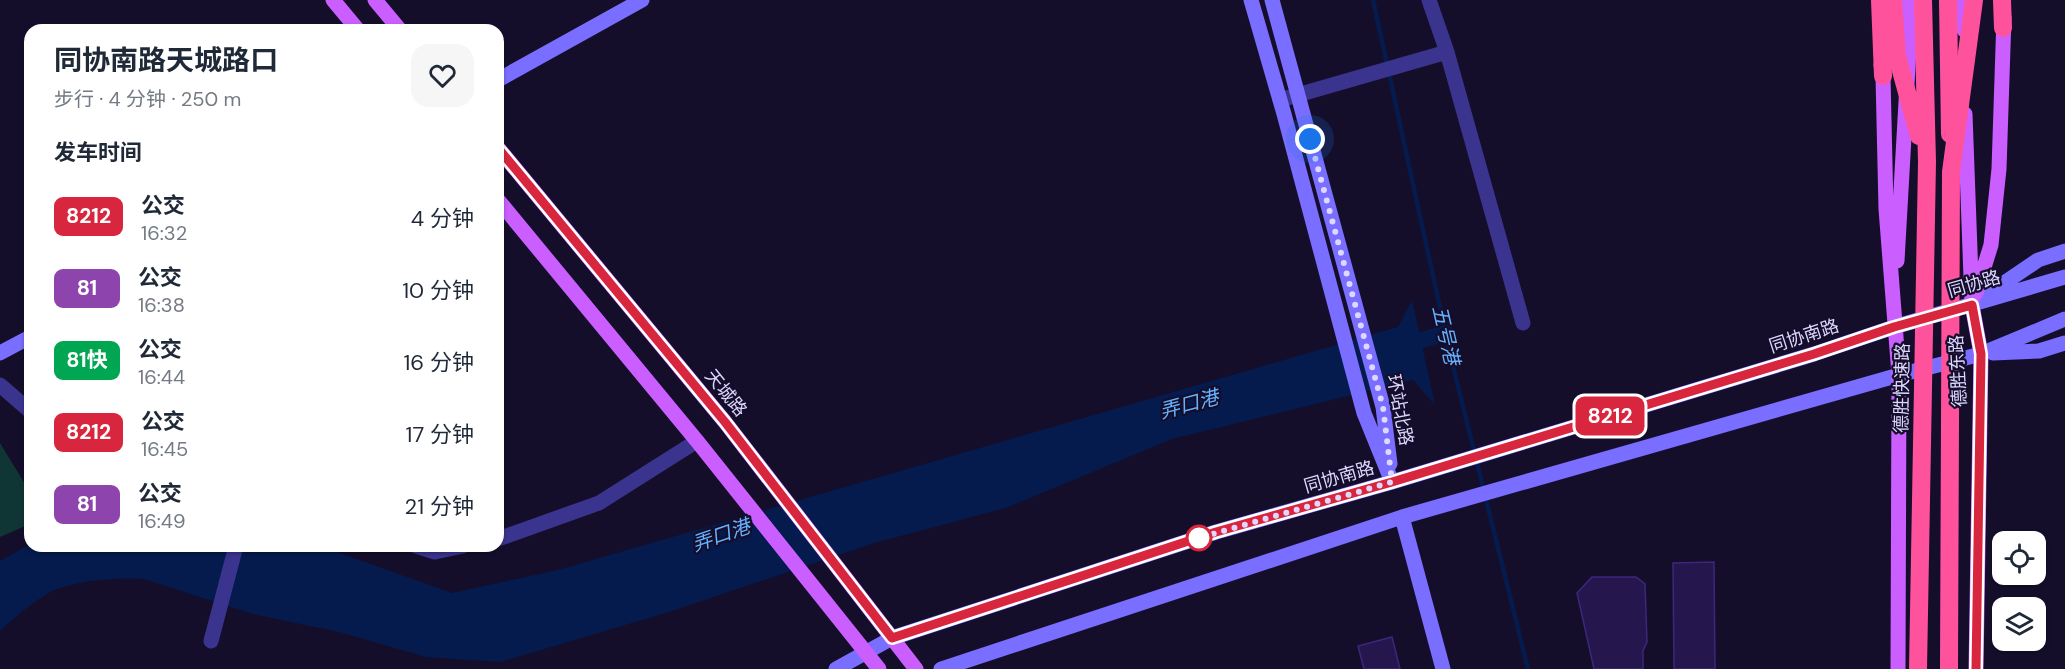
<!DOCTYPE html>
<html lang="zh">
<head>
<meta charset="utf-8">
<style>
  body { margin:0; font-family:"DM Sans","Noto Sans SC",sans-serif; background:#f6f6f7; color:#1f2937; height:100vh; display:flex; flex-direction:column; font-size:22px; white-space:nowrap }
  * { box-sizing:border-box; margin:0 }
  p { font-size:20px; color:#747a83 }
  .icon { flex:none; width:33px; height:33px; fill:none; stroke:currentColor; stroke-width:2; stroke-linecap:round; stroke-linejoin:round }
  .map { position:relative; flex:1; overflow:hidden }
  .side { position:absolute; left:24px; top:24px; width:480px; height:528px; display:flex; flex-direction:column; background:#fff; border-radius:18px; box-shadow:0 2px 4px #0004 }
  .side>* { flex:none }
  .badge { padding:0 12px; border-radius:9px; font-size:21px; line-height:39px }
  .fabs { position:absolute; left:1992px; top:531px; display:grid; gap:12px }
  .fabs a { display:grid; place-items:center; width:54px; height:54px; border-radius:12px; background:#fff; box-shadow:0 2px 4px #0004; font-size:30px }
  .you { position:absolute; width:30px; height:30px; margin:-15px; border:4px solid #fff; border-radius:50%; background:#1a73e8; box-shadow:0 0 0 9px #1a73e833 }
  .map>.badge { position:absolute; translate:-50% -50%; box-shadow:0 0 0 3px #fff }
  h2 { padding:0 30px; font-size:22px; line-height:54px }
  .round { display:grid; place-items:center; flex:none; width:63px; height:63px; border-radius:18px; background:#f6f6f7 }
  .overview { display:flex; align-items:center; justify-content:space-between; height:102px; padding:0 30px }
  h1 { font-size:28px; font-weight:700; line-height:45px }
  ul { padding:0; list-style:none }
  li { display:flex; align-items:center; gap:18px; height:72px; padding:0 30px }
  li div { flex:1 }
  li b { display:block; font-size:22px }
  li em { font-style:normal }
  li .badge { min-width:66px; font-weight:700; text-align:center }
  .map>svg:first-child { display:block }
  .green { fill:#103535 }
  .water { fill:#051b4d }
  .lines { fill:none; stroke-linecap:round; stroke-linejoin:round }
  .stream { stroke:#051b4d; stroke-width:4.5 }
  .canal { stroke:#051b4d; stroke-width:16 }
  .building { fill:#25174e; stroke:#3c277c; stroke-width:1.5 }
  .street { stroke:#3b348f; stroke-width:15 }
  .secondary { stroke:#796eff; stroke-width:15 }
  .primary { stroke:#ca5eff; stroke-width:15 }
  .highway { stroke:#ff529d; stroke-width:18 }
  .highway-bridge { stroke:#ff529d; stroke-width:18 }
  .line-casing { stroke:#fff; stroke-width:14 }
  .line { stroke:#d7263d; stroke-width:9 }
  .walk { stroke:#ded7ff; stroke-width:6; stroke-dasharray:0 10.8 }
  .stop-dot { fill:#fff; stroke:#d7263d; stroke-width:3 }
  .labels { text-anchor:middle; stroke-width:4.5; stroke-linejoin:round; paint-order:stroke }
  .street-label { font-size:18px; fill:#ded7ff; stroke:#140e2b }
  .water-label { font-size:20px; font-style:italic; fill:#65b1ff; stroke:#140e2b }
</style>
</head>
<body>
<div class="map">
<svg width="2065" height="669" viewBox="0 0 2065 669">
  <rect width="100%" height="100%" fill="#140e2b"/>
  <path class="green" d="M 0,443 L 30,492 L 30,524 L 0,537 Z"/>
  <path class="water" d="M 1412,300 L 1435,405 L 1413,380 L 1172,439 L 1006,508 L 874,543 L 669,612 L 500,662 L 426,657 L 339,632 L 253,614 L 144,579 C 116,577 77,580 52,591 C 40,597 9,621 0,631 L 0,561 L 30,544 L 30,546 L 320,546 L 452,593 L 558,570 L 1398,327 Z"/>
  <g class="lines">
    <path class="stream" d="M 1373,0 L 1450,354 L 1528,669"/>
    <path class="canal" d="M 1401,346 L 1446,333"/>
  </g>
  <path class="building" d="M 1714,562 L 1715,669 L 1674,669 L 1673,563 Z
    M 1592,577 L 1636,577 L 1645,584 L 1647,642 L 1643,651 L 1643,669 L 1594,669 L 1577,593 Z
    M 1392,637 L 1400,669 L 1364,669 L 1358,646 Z"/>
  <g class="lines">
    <path class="street" d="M 1429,0 L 1447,52 L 1523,323
      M 1280,100 L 1447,52
      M 0,385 L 30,411
      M 498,539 L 599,503 L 697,441
      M 416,546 L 435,552 L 463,546
      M 211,641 L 236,546"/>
    <path class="secondary" d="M 1251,0 L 1284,114 L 1364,413 L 1392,482
      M 1272,0 L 1383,407 L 1390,464
      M 498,80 L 642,0
      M 1985,296 L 2038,260 L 2065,251
      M 0,353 L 30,337
      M 1993,353 L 2039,351 L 2065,343
      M 1402,517 L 1443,669
      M 836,669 L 892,638 L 1216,532 L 1392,482 L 1814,354 L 1894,327 L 2065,277
      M 941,669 L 1402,517 L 1899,375 L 1981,354 L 2065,319"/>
    <path class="primary" d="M 333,0 L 358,30
      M 375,0 L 400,30
      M 1963,0 L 1964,30
      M 1881,65 L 1883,76 L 1886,209 L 1899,375 L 1898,669
      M 1965,114 L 1972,305 L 1981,354 L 1976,669
      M 498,148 L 725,422 L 916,669
      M 498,200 L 697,441 L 879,669
      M 1897,261 L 1909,49 L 1908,0
      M 1976,293 L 1991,245 L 1999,169 L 2004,17"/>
    <path class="highway" d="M 1880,0 L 1883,76
      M 1948,0 L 1950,134
      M 2002,0 L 2003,28"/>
    <path class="highway-bridge" d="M 1893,0 L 1897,56 L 1919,136
      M 1918,669 L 1927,162 L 1923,0
      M 1949,669 L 1951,172 L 1974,0"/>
  </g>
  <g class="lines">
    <g class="line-casing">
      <path id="line" d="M 498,148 L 725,422 L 892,638 L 1216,532 L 1392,482 L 1814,354 L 1894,327 L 1972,305 L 1981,354 L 1976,669"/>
    </g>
    <use href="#line" class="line"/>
    <path class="walk" d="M 1199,538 L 1196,539 L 1392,482 L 1383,407 L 1310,139"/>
  </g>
  <circle class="stop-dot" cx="1199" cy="538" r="12"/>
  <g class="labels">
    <g class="street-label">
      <text transform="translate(1974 284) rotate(-16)" y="6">同协路</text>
      <text transform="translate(1804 336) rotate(-18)" y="6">同协南路</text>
      <text transform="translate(1958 371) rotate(-93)" y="6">德胜东路</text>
      <text transform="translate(1902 388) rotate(-89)" y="6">德胜快速路</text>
      <text transform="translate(726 393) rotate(51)" y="6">天城路</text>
      <text transform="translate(1400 410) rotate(79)" y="6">环站北路</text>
      <text transform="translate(1339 477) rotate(-16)" y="6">同协南路</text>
    </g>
    <g class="water-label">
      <text transform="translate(1446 335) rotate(77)" y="7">五号港</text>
      <text transform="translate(1189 404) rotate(-15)" y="7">弄口港</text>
      <text transform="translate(721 535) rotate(-19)" y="7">弄口港</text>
    </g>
  </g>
</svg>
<div class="fabs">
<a><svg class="icon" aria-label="locate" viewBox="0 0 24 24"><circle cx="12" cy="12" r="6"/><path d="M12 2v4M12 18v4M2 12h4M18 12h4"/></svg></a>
<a><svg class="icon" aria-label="layers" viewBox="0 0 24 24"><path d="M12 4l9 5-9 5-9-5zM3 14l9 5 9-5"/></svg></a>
</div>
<div class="you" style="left:1310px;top:139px"></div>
<b class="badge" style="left:1610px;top:416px;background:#d7263d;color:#fff">8212</b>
<section class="side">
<div class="overview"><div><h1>同协南路天城路口</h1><p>步行 · 4 分钟 · 250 m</p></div><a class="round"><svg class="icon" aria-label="heart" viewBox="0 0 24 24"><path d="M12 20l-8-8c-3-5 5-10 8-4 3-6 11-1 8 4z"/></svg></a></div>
<h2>发车时间</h2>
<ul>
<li><span class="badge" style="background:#d7263d;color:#fff">8212</span><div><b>公交</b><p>16:32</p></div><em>4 分钟</em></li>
<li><span class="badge" style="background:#8e44ad;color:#fff">81</span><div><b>公交</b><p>16:38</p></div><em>10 分钟</em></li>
<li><span class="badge" style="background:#00a651;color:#fff">81快</span><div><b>公交</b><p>16:44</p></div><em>16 分钟</em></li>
<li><span class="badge" style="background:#d7263d;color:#fff">8212</span><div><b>公交</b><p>16:45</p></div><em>17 分钟</em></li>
<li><span class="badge" style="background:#8e44ad;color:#fff">81</span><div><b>公交</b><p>16:49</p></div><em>21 分钟</em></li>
</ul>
</section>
</div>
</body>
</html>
